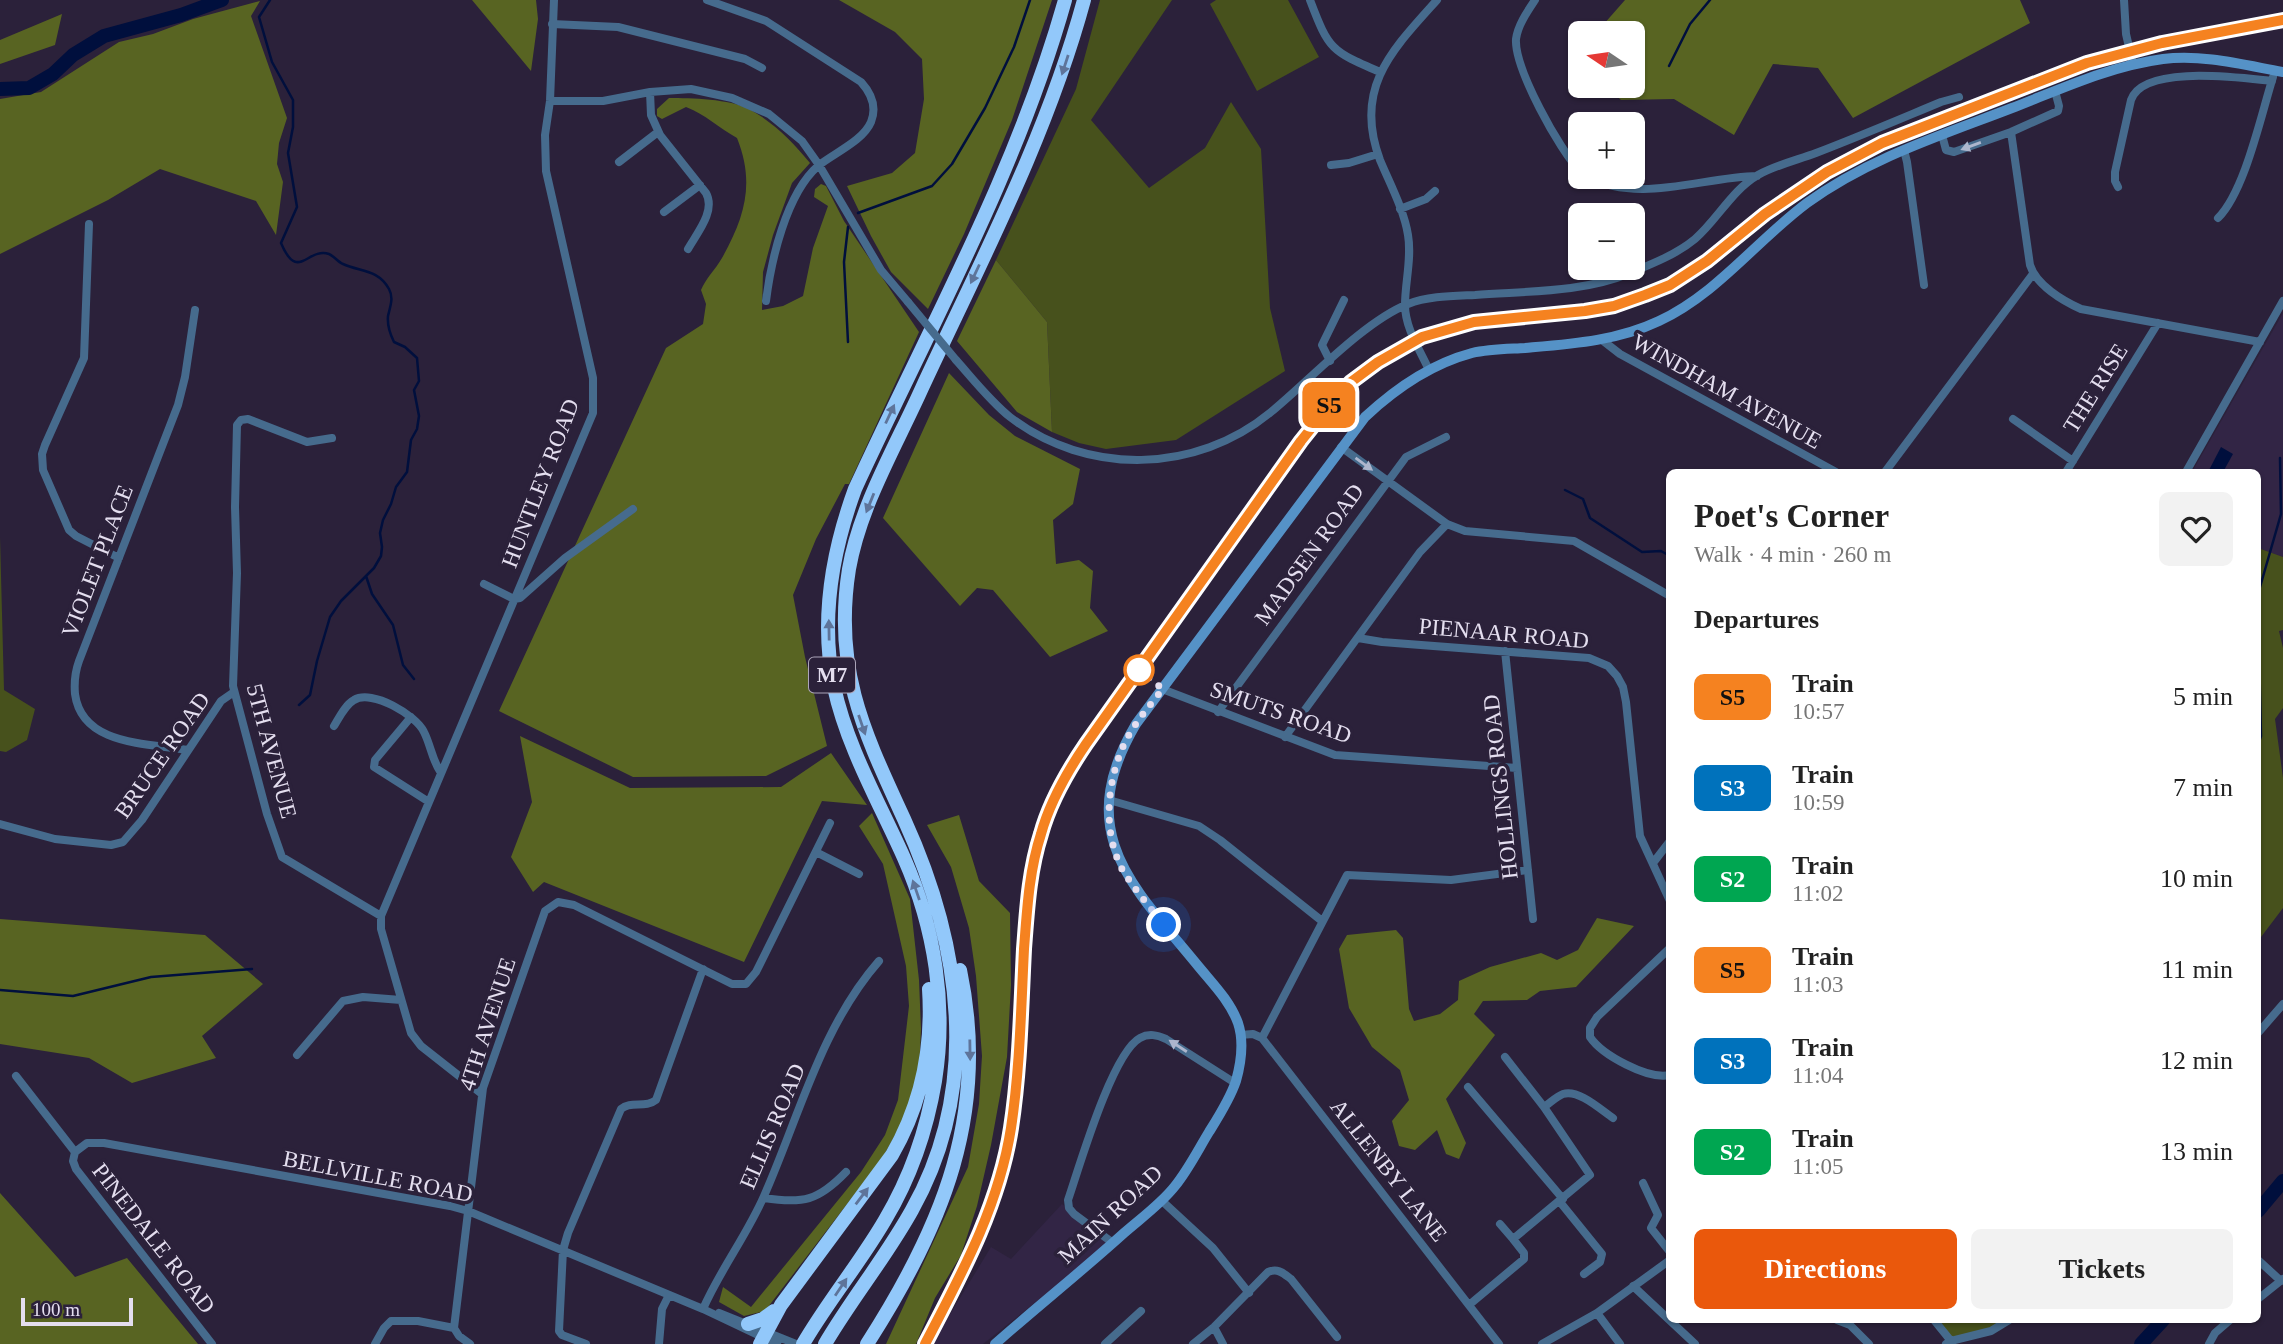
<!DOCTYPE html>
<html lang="en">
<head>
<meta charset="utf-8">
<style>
  body { margin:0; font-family:"Times New Roman",serif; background:#f2f2f2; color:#222; height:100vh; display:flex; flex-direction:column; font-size:26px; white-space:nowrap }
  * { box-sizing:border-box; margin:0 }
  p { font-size:23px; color:#767676 }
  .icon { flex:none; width:38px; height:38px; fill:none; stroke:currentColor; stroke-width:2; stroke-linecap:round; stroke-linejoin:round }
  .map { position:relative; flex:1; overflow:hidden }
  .drawer { position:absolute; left:1666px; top:469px; width:595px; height:854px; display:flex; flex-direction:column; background:#fff; border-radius:10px; box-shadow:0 2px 5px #0004 }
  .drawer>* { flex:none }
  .badge { padding:0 14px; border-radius:10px; font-size:24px; line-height:46px }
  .needle { width:46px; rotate:283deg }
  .controls { position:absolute; left:1568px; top:21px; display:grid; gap:14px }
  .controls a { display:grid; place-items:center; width:77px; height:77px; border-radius:10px; background:#fff; box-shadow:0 2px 5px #0004; font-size:35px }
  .scale { position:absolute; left:21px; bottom:18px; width:112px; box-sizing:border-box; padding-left:7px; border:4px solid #e4deef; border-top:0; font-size:19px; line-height:24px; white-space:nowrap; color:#e4deef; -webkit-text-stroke:5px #2b213a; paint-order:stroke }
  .you { position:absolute; width:35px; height:35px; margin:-18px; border:5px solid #fff; border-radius:50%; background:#1a73e8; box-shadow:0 0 0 10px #1a73e833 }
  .map>.badge { position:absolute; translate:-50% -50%; box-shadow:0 0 0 4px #fff }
  h2 { padding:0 28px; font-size:26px; line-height:63px }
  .round { display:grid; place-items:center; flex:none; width:74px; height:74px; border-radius:10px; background:#f2f2f2 }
  .headline { display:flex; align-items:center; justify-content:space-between; height:119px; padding:0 28px }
  h1 { font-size:33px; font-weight:800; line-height:52px }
  .action { display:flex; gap:14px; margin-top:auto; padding:14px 28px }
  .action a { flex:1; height:80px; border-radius:10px; background:#ea580c; color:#fff; font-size:28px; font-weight:800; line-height:80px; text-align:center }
  .action a+a { background:#f2f2f2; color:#222 }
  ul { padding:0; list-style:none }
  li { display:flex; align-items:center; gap:21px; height:91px; padding:0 28px }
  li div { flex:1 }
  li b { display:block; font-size:26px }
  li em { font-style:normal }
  li .badge { min-width:77px; font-weight:700; text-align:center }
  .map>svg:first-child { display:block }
  .built { fill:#322545 }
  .green { fill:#47511c }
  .forest { fill:#586422 }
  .water { fill:#000f3d }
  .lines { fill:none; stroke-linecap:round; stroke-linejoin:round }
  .stream { stroke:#000f3d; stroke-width:2.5 }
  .river { stroke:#000f3d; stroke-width:14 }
  .minor { stroke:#466b8d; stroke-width:8 }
  .secondary { stroke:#5592c7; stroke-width:10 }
  .motorway { stroke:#92c8fa; stroke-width:14 }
  .rail-casing { stroke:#a199ad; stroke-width:5 }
  .rail { stroke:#2b213a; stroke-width:2.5; stroke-dasharray:8; stroke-linecap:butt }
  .minor-bridge { stroke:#466b8d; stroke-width:8 }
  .oneway { fill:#5e749a }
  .oneway2 { fill:#adb6cd }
  .line-casing { stroke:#fff; stroke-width:16 }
  .line { stroke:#f58220; stroke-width:10 }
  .walk { stroke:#e4deef; stroke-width:7; stroke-dasharray:0 12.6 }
  .stop-dot { fill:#fff; stroke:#f58220; stroke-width:3.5 }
  .labels { text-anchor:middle; stroke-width:7; stroke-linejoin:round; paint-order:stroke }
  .shield { fill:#2b213a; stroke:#aca5b9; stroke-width:2 }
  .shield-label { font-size:21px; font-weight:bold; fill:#e4deef }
  .street-label { font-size:23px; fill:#e4deef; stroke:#2b213a }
</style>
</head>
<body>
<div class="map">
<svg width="2283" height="1344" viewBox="0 0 2283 1344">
  <rect width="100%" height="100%" fill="#2b213a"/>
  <path class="built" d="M 2283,313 L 2283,557 L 2258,548 L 2258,472 L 2192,472 Z
    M 1062,1204 L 1109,1244 L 983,1344 L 932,1344 L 991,1247 L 1011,1259 Z"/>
  <path class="green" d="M 1100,0 L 1172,0 L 1091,120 L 1149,188 L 1205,148 L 1231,102 L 1261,149 L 1270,308 L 1285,371 L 1176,440 L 1106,449 L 1079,443 L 1052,432 L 1047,322 L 996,260 L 1076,89 Z
    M 1216,0 L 1288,0 L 1319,57 L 1257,91 L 1210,4 Z
    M 0,537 L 4,690 L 35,709 L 27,740 L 6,752 L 0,751 Z
    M 2258,548 L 2283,557 L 2283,630 L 2279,631 L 2283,648 L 2283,708 L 2275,719 L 2283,778 L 2283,908 L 2258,941 Z
    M 1934,1320 L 2001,1320 L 1992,1328 L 1951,1338 Z"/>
  <path class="forest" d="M 472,0 L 536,0 L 538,19 L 531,71 Z
    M 839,0 L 1052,0 L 1012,120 L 964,234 L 928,309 L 891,272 L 871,236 L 847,186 L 892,173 L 915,153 L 924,99 L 922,59 L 895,32 Z
    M 1625,0 L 2020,0 L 2030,23 L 1853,118 L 1818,68 L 1773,64 L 1734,135 L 1674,99 L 1621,100 L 1606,86 L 1633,86 L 1633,33 L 1596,33 Z
    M 260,1 L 251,16 L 287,118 L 279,143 L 277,164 L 283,182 L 276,235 L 256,201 L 160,169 L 108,200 L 0,254 L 0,99 L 41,92 L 119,42 L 153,34 L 193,19 Z
    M 62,14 L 55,45 L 0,64 L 0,40 Z
    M 669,98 C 691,98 730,99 749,109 C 773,122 793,142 810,163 L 792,183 L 773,235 L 763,272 L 762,310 L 783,306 L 803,296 L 813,248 L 828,206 L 814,197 L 815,189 L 821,184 L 826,186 L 844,221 L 919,332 L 849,484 L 845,484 L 816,539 L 793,595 L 805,657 L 827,746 L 766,776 L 633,777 L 499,711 L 666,348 L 703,324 L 706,304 L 701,290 C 706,278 715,270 722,258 C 745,217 755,183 737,138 C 719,128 705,114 686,107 L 662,119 L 657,116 L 657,109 Z
    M 996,260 L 1047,322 L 1052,432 L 1017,412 L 957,341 Z
    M 949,373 L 989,415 L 1015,436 L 1080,469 L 1073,504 L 1053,520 L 1056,564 L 1079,560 L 1093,571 L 1090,608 L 1108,631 L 1050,657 L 993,590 L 977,588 L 960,606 L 883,518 Z
    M 520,736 L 630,788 L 781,787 L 831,753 L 867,805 L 822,801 L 744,962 L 544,882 L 533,892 L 511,857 L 532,802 Z
    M 872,813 L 910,899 L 919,980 L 921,1029 L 919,1073 L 906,1115 L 883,1157 L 765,1311 L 744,1316 L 719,1302 L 723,1287 L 751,1307 L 861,1172 L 885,1135 L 898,1100 L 909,1006 L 906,966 L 883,864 L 859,826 Z
    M 959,815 L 979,881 L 1010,913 L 1011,985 L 1007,1057 L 991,1145 L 977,1206 L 961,1255 L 935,1298 L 916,1344 L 886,1344 L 968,1167 L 979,1104 L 982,1056 L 976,976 L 969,928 L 951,867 L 927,825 Z
    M 1597,918 L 1634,926 L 1576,987 L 1540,991 L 1527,1000 L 1483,1001 L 1474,1014 L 1495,1035 L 1446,1099 L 1466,1143 L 1459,1159 L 1446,1154 L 1437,1130 L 1415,1150 L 1399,1146 L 1392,1121 L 1409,1100 L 1400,1070 L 1372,1047 L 1349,1008 L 1339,949 L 1347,935 L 1396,930 L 1403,938 L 1409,1009 L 1414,1021 L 1440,1014 L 1458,1000 L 1459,981 L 1490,967 L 1541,953 L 1557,960 L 1578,950 Z
    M 0,919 L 205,935 L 263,984 L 202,1036 L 216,1058 L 132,1083 L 89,1058 L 0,1044 Z
    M 0,1193 L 75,1277 L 127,1258 L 198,1344 L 0,1344 Z"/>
  <path class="water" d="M 2221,447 L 2233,454 L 2223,472 L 2208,472 Z"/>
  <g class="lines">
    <path class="stream" d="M 270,0 L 259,17 L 272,62 L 293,100 L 293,127 L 288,153 L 297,207 L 281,243 C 298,283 307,247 329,254 C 334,256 338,262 343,264 C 360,272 378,269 389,289 C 394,298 390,307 388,316 C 387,326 390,334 394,342 L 405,347 L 417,358 L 419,381 L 414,390 L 419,416 L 417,429 L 411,440 L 407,472 L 396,487 L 391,504 L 383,520 L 380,533 L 382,547 L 381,556 L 374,568 L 341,601 L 330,617 L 317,661 L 310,695 L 299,705
      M 1669,66 L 1690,24 L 1710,0
      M 858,213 L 932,186 L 952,164 L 985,108 L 1014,47 L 1030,0
      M 848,227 L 844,262 L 848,342
      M 1565,490 L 1583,499 L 1590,518 L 1642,552 L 1661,551 L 1670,556
      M 366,576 L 372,594 L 393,625 L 403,665 L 414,679
      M 2258,594 L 2281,514 L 2280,458
      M 2258,610 L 2261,736 L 2258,745
      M 0,990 L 73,996 L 151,977 L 252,969"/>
    <path class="river" d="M 0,89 L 29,88 L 53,74 L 73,55 L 104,36 L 181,15 L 222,0
      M 2258,1211 L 2283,1181
      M 2141,1344 L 2163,1320"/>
    <path class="minor" d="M 707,0 L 766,21 L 861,82 C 871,93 877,107 871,122 C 863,141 834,153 818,166 C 786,194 771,261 766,301
      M 1310,0 C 1329,50 1331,51 1380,72
      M 1535,0 C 1527,12 1518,25 1516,39 C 1514,68 1560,151 1580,171
      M 2124,0 L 2126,34 L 2133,64
      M 552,24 L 618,27 L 745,59 L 762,68
      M 650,92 L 651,115 L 660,135 L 706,193 C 716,211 697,233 688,249
      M 550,101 L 603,101 L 650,92 L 691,89 L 732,98 L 769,114 L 802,141 L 819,165 L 881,270 L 908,302
      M 2011,132 L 2030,265 C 2036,285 2063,301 2081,309 L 2260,342
      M 1942,135 L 1946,150 L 1954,152 L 2011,132 L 2058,111 L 2059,106 L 2055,91
      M 1904,150 L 1907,162 L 1924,285
      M 619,162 L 658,132
      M 1331,165 L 1349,163 L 1378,154
      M 1587,177 C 1640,204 1702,177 1757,176
      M 2118,187 L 2115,181 L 2115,172 L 2131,100 C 2143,64 2241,78 2272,81
      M 1400,209 L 1426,199 L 1435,191
      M 664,212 L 700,185
      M 2218,218 C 2245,191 2261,115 2273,77
      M 89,224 L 84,358 L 45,445 L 42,454 L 43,470 L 69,530 L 76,536 L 119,558
      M 1602,340 L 1620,354 L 1836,472
      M 956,360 C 973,379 990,401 1010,417 C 1087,476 1196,474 1271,412 C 1309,381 1363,322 1408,304 C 1428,296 1453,296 1475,295 C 1526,291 1582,293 1630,273 C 1652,264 1677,254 1695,239 C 1717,220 1732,190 1758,175 C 1776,165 1797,160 1816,153 C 1858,137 1900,119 1941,102 L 1959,97
      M 1330,361 L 1322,345 L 1344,300
      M 1429,370 C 1420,350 1405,328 1405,305 C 1405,282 1412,258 1408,235 C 1404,210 1390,184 1380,160 C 1353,88 1392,50 1437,0
      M 2013,419 L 2073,461
      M 332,438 L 307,442 L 248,419 L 241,420 L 237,425 L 235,507 L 237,573 L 233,686 L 267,814 L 282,857 L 381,916
      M 1341,447 L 1447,524 L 1465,531 L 1574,541 L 1670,596
      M 1885,472 L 2033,274
      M 2066,472 L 2158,323
      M 2186,472 L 2283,301
      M 484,584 L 514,599 L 520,598 L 565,558 L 633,509
      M 1358,638 L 1382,642 L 1589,658 L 1608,666 L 1617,676 L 1623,687 L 1626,702 L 1640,836 L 1670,901
      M 1505,651 L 1533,919
      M 1162,689 L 1335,755 L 1517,768
      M 1218,712 L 1406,457 L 1446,437
      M 411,717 L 375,760 L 374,767 L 429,802
      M 334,726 C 339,718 345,705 354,700 C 372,689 416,715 424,732 C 431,746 432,760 441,773
      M 1285,737 L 1420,552 L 1447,524
      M 188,750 C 148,743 82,746 75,694 C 74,682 75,672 79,661 L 178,405 L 185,377 L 195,310
      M 1109,800 L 1199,826 L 1220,840 L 1322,921
      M 0,824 L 55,839 L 111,845 L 123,842 L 142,820 L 221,701 L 234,692
      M 816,852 L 859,874
      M 1653,863 L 1670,841
      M 1670,948 L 1597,1017 L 1590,1028 L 1590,1037 C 1602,1055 1648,1080 1670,1075
      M 2258,1033 L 2283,1004
      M 1240,1035 L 1253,1034 L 1262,1038 L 1499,1344
      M 1262,1038 L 1347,875 L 1451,880 L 1528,870
      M 297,1055 L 343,1001 L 363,997 L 401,1000
      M 16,1076 L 75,1152
      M 1468,1087 L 1563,1199
      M 482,1094 L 421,1046 L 411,1033 L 381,929 L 381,916 L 593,413 L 593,378 L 546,171 L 545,135 L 550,101 L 554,0
      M 1544,1107 C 1550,1103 1557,1096 1563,1094 C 1579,1089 1601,1110 1613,1118
      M 75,1152 L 87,1143 L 104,1143 L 450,1206 L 468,1211 L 703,1309 L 777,1344
      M 75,1152 L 73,1161 L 76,1169 L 212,1344
      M 1670,1160 L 1670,1176
      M 1643,1183 L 1658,1215 L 1651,1228 L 1670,1252
      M 764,1198 C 803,1204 818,1201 846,1172
      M 1161,1200 L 1213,1248 L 1249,1293
      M 1560,1202 L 1602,1254 L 1600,1262 L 1584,1274
      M 1500,1224 L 1513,1239
      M 1113,1243 L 1074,1214 L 1069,1208 L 1068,1200 C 1079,1168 1112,1053 1140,1038 C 1149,1033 1157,1035 1166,1039 L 1235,1083
      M 2258,1260 L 2281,1281
      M 1633,1286 L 1695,1344
      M 2258,1299 L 2283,1279
      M 1469,1305 L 1524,1259 L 1524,1253 L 1513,1239 L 1590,1175 L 1544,1107 L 1505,1057
      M 703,1309 C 720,1270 747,1235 764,1196 C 799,1117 821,1027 879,961
      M 719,1313 L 796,1344
      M 1597,1313 L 1620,1344
      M 1837,1320 L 1850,1325 L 1869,1344
      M 1934,1320 L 1951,1341
      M 1214,1327 L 1223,1344
      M 454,1328 L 483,1088 L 545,911 L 558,902 L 574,905 L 732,984 L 746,984 L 756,972 L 830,823
      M 454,1328 L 459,1336 L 470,1344
      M 375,1344 L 384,1328 L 391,1321 L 418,1321 L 454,1328
      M 586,1344 L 562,1335 L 559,1331 L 563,1250 L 568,1233 L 621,1109 C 631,1100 645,1109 656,1100 L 703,969
      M 659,1344 L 662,1309 L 669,1295
      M 1105,1344 L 1141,1311
      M 1193,1344 L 1214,1327 L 1268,1272 C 1278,1268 1283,1273 1291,1279 L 1337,1337
      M 1542,1344 L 1597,1313 L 1670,1260
      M 1946,1344 L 1951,1341 L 1991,1331 L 2009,1320
      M 2209,1344 L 2215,1333 L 2230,1320"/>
    <path class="secondary" d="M 995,1344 C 1038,1306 1082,1271 1124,1233 C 1141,1218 1161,1204 1175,1186 C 1188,1170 1198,1150 1209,1132 C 1219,1116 1230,1099 1236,1081 C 1241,1063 1244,1041 1238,1023 C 1230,1001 1213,984 1199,967 C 1132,885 1072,833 1136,724 L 1365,417 C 1396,388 1431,364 1472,353 C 1489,349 1508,349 1525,348 C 1571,344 1617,341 1659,321 C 1717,294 1756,241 1807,203 C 1869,158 1942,135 2012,108 C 2061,89 2110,66 2163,59 C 2203,54 2244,65 2283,72"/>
    <path class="motorway" d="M 748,1324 L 763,1319 L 774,1311
      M 760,1344 L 781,1305 L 892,1155 C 922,1103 933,1049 929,989
      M 803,1344 C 828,1301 860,1263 885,1220 C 910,1178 927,1129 935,1081 C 947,1006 935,928 904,858 C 879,802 847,747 834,687 C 820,620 832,552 855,489 C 929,328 1017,171 1065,0
      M 825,1344 C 852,1298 886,1257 912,1210 C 982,1085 961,944 904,819 C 864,732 833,669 849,569 C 860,506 896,446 922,388 C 981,261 1047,136 1084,0
      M 867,1344 C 943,1226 990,1112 960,970"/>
    <g class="rail-casing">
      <path id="rail" d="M 925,1344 C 961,1275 998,1206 1011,1128 C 1020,1069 1021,1009 1024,949 C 1027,910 1029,871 1041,834 C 1051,801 1067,772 1086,744 L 1301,441 L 1337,396 L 1351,382 L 1394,351 L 1421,337 L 1474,322 L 1585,311 L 1614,306 L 1645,295 L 1670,285 L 1707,262 L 1765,214 L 1827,172 L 1882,143 L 2087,63 L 2162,42 L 2283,20"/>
    </g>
    <use href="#rail" class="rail"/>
    <path class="minor-bridge" d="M 908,302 L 956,360"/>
  </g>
  <defs><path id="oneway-solid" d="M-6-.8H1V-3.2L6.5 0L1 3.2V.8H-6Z" transform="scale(1.75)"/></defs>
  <g class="oneway">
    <use href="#oneway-solid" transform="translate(1065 65) rotate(108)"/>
    <use href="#oneway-solid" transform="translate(975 274) rotate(115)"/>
    <use href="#oneway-solid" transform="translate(890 414) rotate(-65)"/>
    <use href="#oneway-solid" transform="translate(870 503) rotate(112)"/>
    <use href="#oneway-solid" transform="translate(829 630) rotate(-91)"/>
    <use href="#oneway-solid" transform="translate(862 725) rotate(71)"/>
    <use href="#oneway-solid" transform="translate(916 890) rotate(-109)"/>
    <use href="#oneway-solid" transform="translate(970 1050) rotate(89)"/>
    <use href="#oneway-solid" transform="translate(862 1196) rotate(-53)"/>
    <use href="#oneway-solid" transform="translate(841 1287) rotate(-56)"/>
  </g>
  <g class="oneway2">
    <use href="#oneway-solid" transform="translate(1971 146) rotate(160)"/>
    <use href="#oneway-solid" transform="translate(1364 464) rotate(36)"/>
    <use href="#oneway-solid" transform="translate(1178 1046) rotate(-147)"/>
  </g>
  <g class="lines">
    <g class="line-casing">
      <path id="line" d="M 925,1344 C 961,1275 999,1206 1011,1128 C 1020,1069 1021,1009 1024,949 C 1027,910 1029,871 1041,834 C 1050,801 1067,772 1086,744 L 1301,441 L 1337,396 L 1351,382 L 1378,362 L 1422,337 L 1474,322 L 1585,311 L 1614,306 L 1645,295 L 1670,285 L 1707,261 L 1765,214 L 1827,172 L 1882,143 L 2087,63 L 2162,43 L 2283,20"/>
    </g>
    <use href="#line" class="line"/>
    <path class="walk" d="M 1139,670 L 1163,689 C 1149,706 1135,723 1125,742 C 1107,781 1102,830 1122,869 C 1134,889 1150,907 1164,925"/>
  </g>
  <circle class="stop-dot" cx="1139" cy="670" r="14"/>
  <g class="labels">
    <rect class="shield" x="809" y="657.5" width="46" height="35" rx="5"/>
    <g class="shield-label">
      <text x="832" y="682">M7</text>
    </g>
    <g class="street-label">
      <text transform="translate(2095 388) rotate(-58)" y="8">THE RISE</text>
      <text transform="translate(1727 391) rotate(29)" y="8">WINDHAM AVENUE</text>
      <text transform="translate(540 483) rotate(-69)" y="8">HUNTLEY ROAD</text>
      <text transform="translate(1309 554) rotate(-54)" y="8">MADSEN ROAD</text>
      <text transform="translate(97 561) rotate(-69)" y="8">VIOLET PLACE</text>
      <text transform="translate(1504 633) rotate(5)" y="8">PIENAAR ROAD</text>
      <text transform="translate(1281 712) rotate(19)" y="8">SMUTS ROAD</text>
      <text transform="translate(272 751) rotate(75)" y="8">5TH AVENUE</text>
      <text transform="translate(162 755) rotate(-55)" y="8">BRUCE ROAD</text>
      <text transform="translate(1500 787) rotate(-96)" y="8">HOLLINGS ROAD</text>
      <text transform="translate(487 1024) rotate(-72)" y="8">4TH AVENUE</text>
      <text transform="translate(772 1126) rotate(-67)" y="8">ELLIS ROAD</text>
      <text transform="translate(1389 1170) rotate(52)" y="8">ALLENBY LANE</text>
      <text transform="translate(378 1176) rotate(11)" y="8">BELLVILLE ROAD</text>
      <text transform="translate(1110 1214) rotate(-43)" y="8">MAIN ROAD</text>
      <text transform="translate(154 1238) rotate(52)" y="8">PINEDALE ROAD</text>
    </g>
  </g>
</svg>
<div class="controls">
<a><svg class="needle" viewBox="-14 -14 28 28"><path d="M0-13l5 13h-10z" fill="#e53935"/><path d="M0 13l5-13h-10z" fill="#767676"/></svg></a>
<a>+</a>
<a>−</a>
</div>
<div class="scale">100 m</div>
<div class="you" style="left:1164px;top:925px"></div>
<b class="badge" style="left:1329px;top:405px;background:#f58220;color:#111">S5</b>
<section class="drawer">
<div class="headline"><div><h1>Poet's Corner</h1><p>Walk · 4 min · 260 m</p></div><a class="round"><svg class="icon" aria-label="heart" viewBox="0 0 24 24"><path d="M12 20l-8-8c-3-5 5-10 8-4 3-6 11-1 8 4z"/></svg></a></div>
<h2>Departures</h2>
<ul>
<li><span class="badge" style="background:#f58220;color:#111">S5</span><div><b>Train</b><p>10:57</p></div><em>5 min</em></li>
<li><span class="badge" style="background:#0072bc;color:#fff">S3</span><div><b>Train</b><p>10:59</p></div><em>7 min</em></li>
<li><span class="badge" style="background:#00a651;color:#fff">S2</span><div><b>Train</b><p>11:02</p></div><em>10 min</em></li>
<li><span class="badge" style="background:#f58220;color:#111">S5</span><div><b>Train</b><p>11:03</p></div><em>11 min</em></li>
<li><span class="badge" style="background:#0072bc;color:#fff">S3</span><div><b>Train</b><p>11:04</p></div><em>12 min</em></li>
<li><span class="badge" style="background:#00a651;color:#fff">S2</span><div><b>Train</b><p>11:05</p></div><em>13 min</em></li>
</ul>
<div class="action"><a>Directions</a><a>Tickets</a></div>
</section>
</div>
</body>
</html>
